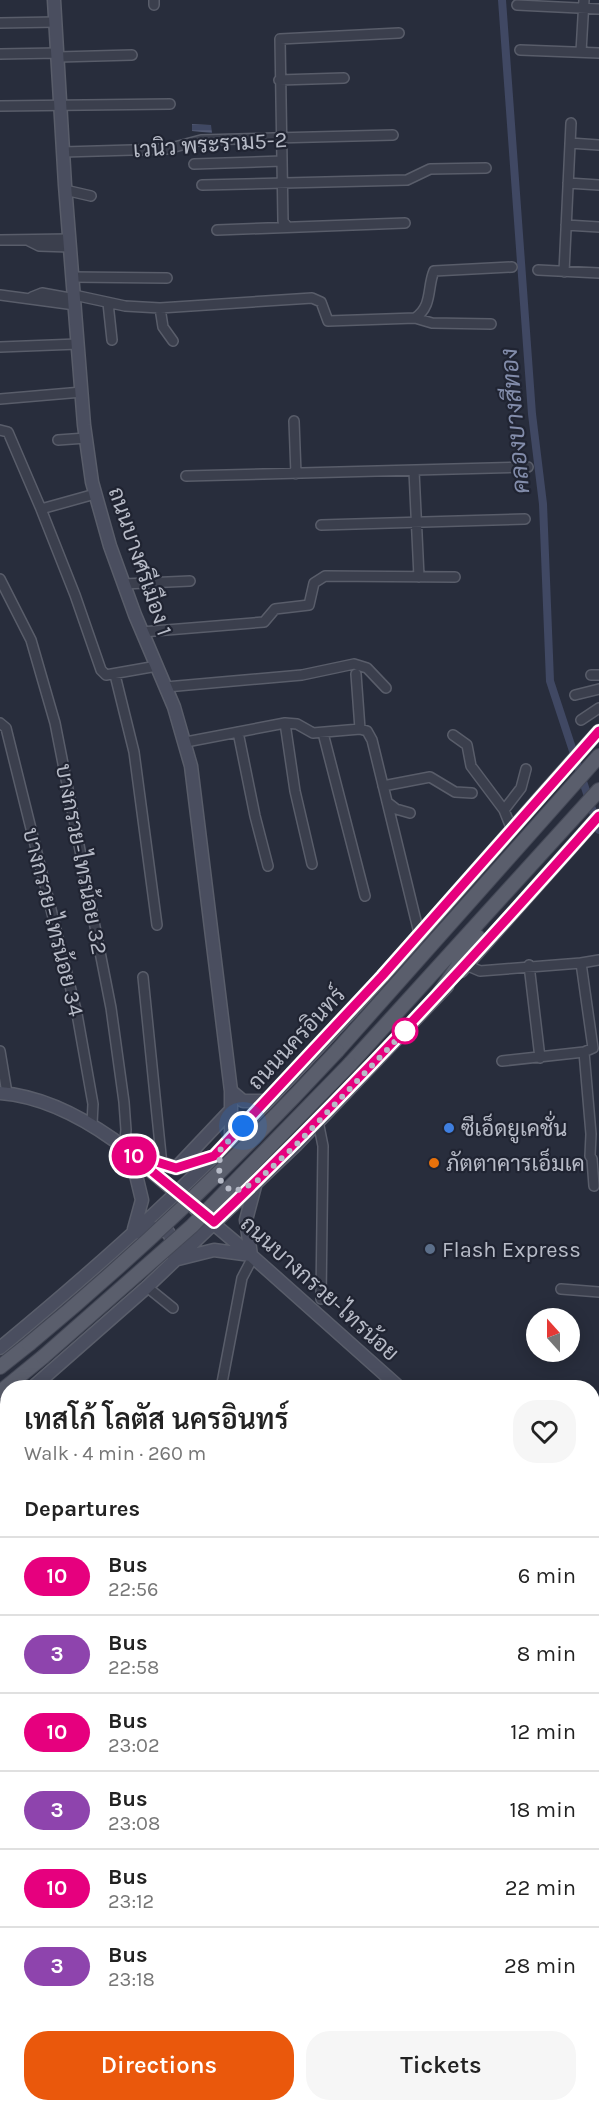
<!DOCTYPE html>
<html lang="en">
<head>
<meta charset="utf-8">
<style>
  body { margin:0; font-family:Karla,Sarabun,sans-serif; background:#f6f6f6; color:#222; height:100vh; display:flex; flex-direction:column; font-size:22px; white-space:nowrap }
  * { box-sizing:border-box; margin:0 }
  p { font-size:20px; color:#767676 }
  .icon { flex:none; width:33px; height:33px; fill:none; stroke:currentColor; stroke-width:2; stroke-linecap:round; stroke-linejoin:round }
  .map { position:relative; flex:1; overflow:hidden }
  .side { position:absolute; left:0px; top:1380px; width:600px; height:732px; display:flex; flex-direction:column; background:#fff; border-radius:24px 24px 0 0; box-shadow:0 3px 15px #0003 }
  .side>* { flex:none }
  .badge { padding:0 12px; border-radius:20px; font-size:21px; line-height:39px }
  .needle { width:39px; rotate:339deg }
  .tools { position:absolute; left:526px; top:1308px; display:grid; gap:12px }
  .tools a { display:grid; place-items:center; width:54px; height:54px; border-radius:50%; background:#fff; box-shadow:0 3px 15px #0003; font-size:30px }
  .you { position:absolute; width:30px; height:30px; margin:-15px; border:4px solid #fff; border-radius:50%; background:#1a73e8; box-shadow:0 0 0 9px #1a73e833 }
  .map>.badge { position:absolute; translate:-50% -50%; box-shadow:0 0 0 3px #fff }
  h2 { padding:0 24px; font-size:22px; line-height:54px }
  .round { display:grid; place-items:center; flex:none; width:63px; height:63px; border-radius:24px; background:#f6f6f6 }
  .summary { display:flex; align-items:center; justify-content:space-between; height:102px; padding:0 24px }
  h1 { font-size:28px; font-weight:600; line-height:45px }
  .action { display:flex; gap:12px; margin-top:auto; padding:12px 24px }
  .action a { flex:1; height:69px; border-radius:24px; background:#ea580c; color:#fff; font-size:24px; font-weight:600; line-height:69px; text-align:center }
  .action a+a { background:#f6f6f6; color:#222 }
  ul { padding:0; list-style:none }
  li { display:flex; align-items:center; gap:18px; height:78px; padding:0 24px; border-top:2px solid #e0e0e0 }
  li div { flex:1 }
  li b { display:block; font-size:22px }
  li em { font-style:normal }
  li .badge { min-width:66px; font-weight:700; text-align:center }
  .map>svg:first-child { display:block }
  .water { fill:url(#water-rules) }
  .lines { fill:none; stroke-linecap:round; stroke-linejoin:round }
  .canal { stroke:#404863; stroke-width:8 }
  .street-casing { stroke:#595d6a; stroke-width:12 }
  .secondary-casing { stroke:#595d6a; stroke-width:15 }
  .primary-casing { stroke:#444856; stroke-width:16 }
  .street { stroke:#3b3f4d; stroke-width:9 }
  .secondary { stroke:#4a4e5f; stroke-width:12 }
  .primary { stroke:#5a5e6c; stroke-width:14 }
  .primary-bridge-casing { stroke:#444856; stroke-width:16; stroke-linecap:butt }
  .primary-bridge { stroke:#5a5e6c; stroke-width:14 }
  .line-casing { stroke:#fff; stroke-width:14 }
  .line { stroke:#e6007e; stroke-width:9 }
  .walk { stroke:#b7bbc7; stroke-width:6; stroke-dasharray:0 10.8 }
  .stop-dot { fill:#fff; stroke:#e6007e; stroke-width:3 }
  .shop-dot { fill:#3f7fe0; stroke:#202432; stroke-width:2 }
  .food-dot { fill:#e8710a; stroke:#202432; stroke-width:2 }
  .service-dot { fill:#5c6f8a; stroke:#202432; stroke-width:2 }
  .labels { text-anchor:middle; stroke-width:4.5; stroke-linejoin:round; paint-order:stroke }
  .street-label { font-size:22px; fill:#b7bbc7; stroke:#202432 }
  .poi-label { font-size:22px; fill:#b7bbc7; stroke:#202432; text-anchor:start }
  .water-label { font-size:24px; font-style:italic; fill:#838dab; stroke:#202432 }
</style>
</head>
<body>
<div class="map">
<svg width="599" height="2112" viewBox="0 0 599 2112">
  <defs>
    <pattern id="water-rules" width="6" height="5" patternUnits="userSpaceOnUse" patternTransform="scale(1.5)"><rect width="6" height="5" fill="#404863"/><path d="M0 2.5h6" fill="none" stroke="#596078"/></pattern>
  </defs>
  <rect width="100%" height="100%" fill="#282d3c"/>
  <path class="water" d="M 192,124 L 211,125 L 212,133 L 192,131 Z"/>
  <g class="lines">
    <path class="canal" d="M 502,0 L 532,414 L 543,504 L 550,681 L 599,830"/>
    <g class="street-casing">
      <path id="street" d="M 154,0 L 154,5
        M 517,5 L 599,9
        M 0,23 L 56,22
        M 520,50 L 599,53
        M 581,52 L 584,0
        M 0,54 L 58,53
        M 58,57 L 132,55
        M 279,80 L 344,78
        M 0,106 L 170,104
        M 570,143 L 599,145
        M 63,152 L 167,149 L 201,140 L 393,135
        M 194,164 L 282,161
        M 568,183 L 599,185
        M 202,185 L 407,180 L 430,169 L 486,168
        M 65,190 L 91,196
        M 286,225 L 283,221 L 280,39 L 399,33
        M 566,225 L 599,227
        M 217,230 L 405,223
        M 0,240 L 69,239
        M 29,241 L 39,246 L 70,247
        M 538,270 L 599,273
        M 564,272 L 571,123
        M 72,277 L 167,278
        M 0,295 L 75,305
        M 74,295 L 125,306 L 160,308 L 312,298 L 321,302 L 328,321 L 415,318 L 432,323 L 491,324
        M 32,297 L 42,293 L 75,299
        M 108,303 L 112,340
        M 160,308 L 163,327 L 173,341
        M 415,318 C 433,306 427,287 434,271 L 512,267
        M 0,347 L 78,344
        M 0,399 L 82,392
        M 294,421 L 296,474
        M 0,430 L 8,432 L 41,509 L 95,494
        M 58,440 L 86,438
        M 414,471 L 419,577
        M 186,476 L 528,467
        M 41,509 L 75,595 L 101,670 L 106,675 L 157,666
        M 321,525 L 525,519
        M 0,579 L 31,640 L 55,723 L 111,1008 L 124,1102 L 126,1130 L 124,1148
        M 124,584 L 190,581
        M 142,632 L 264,622 L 275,609 L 309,605 L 314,583 L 325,576 L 455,577
        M 356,674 L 360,729
        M 115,675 L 134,752 L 157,925
        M 591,675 L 599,675
        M 166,687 L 302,675 L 354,664 L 367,668 L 386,688
        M 575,695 L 599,689
        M 581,720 L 599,708
        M 0,723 L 6,728 L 77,1014 L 93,1104 L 92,1124
        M 285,723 L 295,791 L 312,864
        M 238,732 L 255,816 L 268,866
        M 323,733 L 365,896
        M 453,735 L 467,745 L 471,766 L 504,810 L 512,830
        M 186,742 L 285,723 L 297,724 L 313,733 L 360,729 L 367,731 L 372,740 L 419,933
        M 383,786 L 430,777 L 455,792 L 472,793
        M 387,802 L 396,809 L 410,813
        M 504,810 L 521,788 L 526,769
        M 581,963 L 599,960
        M 466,965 L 480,971 L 581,963 L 593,1048 L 584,1052 L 502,1061
        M 529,965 L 540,1058
        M 143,977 L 162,1165
        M 0,1051 L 7,1093
        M 584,1052 L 591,1134 L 590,1156 L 592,1159 L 594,1186
        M 318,1121 L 323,1146 L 321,1299
        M 147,1287 L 173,1308
        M 561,1289 L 599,1292
        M 221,1388 L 242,1278 L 253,1257
        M 592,1494 L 599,1494
        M 592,1560 L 599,1560
        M 0,1696 L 8,1702
        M 0,1749 L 8,1739
        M 592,1926 L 599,1927
        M 0,1971 L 7,1963
        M 592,2005 L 599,2007
        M 94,2104 L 107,2112
        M 193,2112 L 196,2104"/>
    </g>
    <g class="secondary-casing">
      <path id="secondary" d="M 54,0 L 65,185 L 84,425 L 92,482 L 110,546 L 135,615 L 174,707 L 191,766 L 231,1091 L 231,1139
        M 461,971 L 599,816
        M 231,1091 L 243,1101 L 266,1101
        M 0,1093 C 42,1096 80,1116 114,1140 L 253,1257 L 400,1388
        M 131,1154 L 142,1200 L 134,1229
        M 138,1156 L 176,1168 L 210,1158
        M 177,1167 L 230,1111
        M 134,1233 L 154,1228 L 168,1232 L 175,1245 L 174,1260 L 214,1250 L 251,1255
        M 251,1255 L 246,1220 L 255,1186
        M 0,1348 C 75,1286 150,1221 219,1151 C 352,1018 473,871 599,731
        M 32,1388 L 147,1287 L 296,1145 L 447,986
        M 0,1414 L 8,1408
        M 378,2112 L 381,2104"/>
    </g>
    <g class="primary-casing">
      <path id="primary" d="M 440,992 L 478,937
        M 337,1051 L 599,756
        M 350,1064 L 599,790
        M 0,1367 L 29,1344
        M 0,1392 L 43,1357"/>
    </g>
    <use href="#street" class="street"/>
    <use href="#secondary" class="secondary"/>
    <use href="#primary" class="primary"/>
    <g class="primary-bridge-casing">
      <path id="primary-bridge" d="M 29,1344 C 139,1253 240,1156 337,1051
        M 43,1357 L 192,1226 L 350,1064"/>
    </g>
    <use href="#primary-bridge" class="primary-bridge"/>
  </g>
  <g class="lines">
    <g class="line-casing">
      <path id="line" d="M 599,731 L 382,976 L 214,1156 L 176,1168 L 131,1154 L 214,1222 C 349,1093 475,956 599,816"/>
    </g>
    <use href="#line" class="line"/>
    <path class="walk" d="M 243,1126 L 220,1150 L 219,1179 L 230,1190 L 238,1190 L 256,1182 L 296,1145 L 405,1031"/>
  </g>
  <circle class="stop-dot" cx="405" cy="1031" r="12"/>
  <circle class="shop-dot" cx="449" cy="1128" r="6"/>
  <circle class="food-dot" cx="434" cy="1163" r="6"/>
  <circle class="service-dot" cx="430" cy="1249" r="6"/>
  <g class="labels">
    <g class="street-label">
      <text transform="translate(210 144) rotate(-4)" y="8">เวนิว พระราม5-2</text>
      <text transform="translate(141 561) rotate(71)" y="8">ถนนบางศรีเมือง 1</text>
      <text transform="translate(82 859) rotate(79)" y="8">บางกรวย-ไทรน้อย 32</text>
      <text transform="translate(54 922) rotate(76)" y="8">บางกรวย-ไทรน้อย 34</text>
      <text transform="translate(296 1038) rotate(-47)" y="8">ถนนนครอินทร์</text>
      <text transform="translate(320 1288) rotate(42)" y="8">ถนนบางกรวย-ไทรน้อย</text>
    </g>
    <g class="poi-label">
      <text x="461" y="1136">ซีเอ็ดยูเคชั่น</text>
      <text x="446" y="1171">ภัตตาคารเอ็มเค</text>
      <text x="442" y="1257">Flash Express</text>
    </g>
    <g class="water-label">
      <text transform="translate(515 421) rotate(-95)" y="8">คลองบางสีทอง</text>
    </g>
  </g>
</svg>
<div class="tools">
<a><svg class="needle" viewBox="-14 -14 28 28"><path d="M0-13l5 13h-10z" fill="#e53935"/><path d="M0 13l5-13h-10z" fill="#767676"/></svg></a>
</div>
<div class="you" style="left:243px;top:1126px"></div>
<b class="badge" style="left:134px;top:1156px;background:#e6007e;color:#fff">10</b>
<section class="side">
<div class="summary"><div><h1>เทสโก้ โลตัส นครอินทร์</h1><p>Walk · 4 min · 260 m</p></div><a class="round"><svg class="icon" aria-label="heart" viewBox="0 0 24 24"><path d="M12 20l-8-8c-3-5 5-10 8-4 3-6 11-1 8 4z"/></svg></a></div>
<h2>Departures</h2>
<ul>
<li><span class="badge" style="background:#e6007e;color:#fff">10</span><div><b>Bus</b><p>22:56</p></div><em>6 min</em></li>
<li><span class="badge" style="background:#8e44ad;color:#fff">3</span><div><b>Bus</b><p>22:58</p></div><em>8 min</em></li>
<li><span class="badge" style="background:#e6007e;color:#fff">10</span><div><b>Bus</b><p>23:02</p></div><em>12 min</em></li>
<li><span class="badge" style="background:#8e44ad;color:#fff">3</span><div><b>Bus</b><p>23:08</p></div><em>18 min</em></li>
<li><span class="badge" style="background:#e6007e;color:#fff">10</span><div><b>Bus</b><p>23:12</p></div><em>22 min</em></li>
<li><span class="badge" style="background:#8e44ad;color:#fff">3</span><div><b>Bus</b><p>23:18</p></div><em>28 min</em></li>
</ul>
<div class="action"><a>Directions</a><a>Tickets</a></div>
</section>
</div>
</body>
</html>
